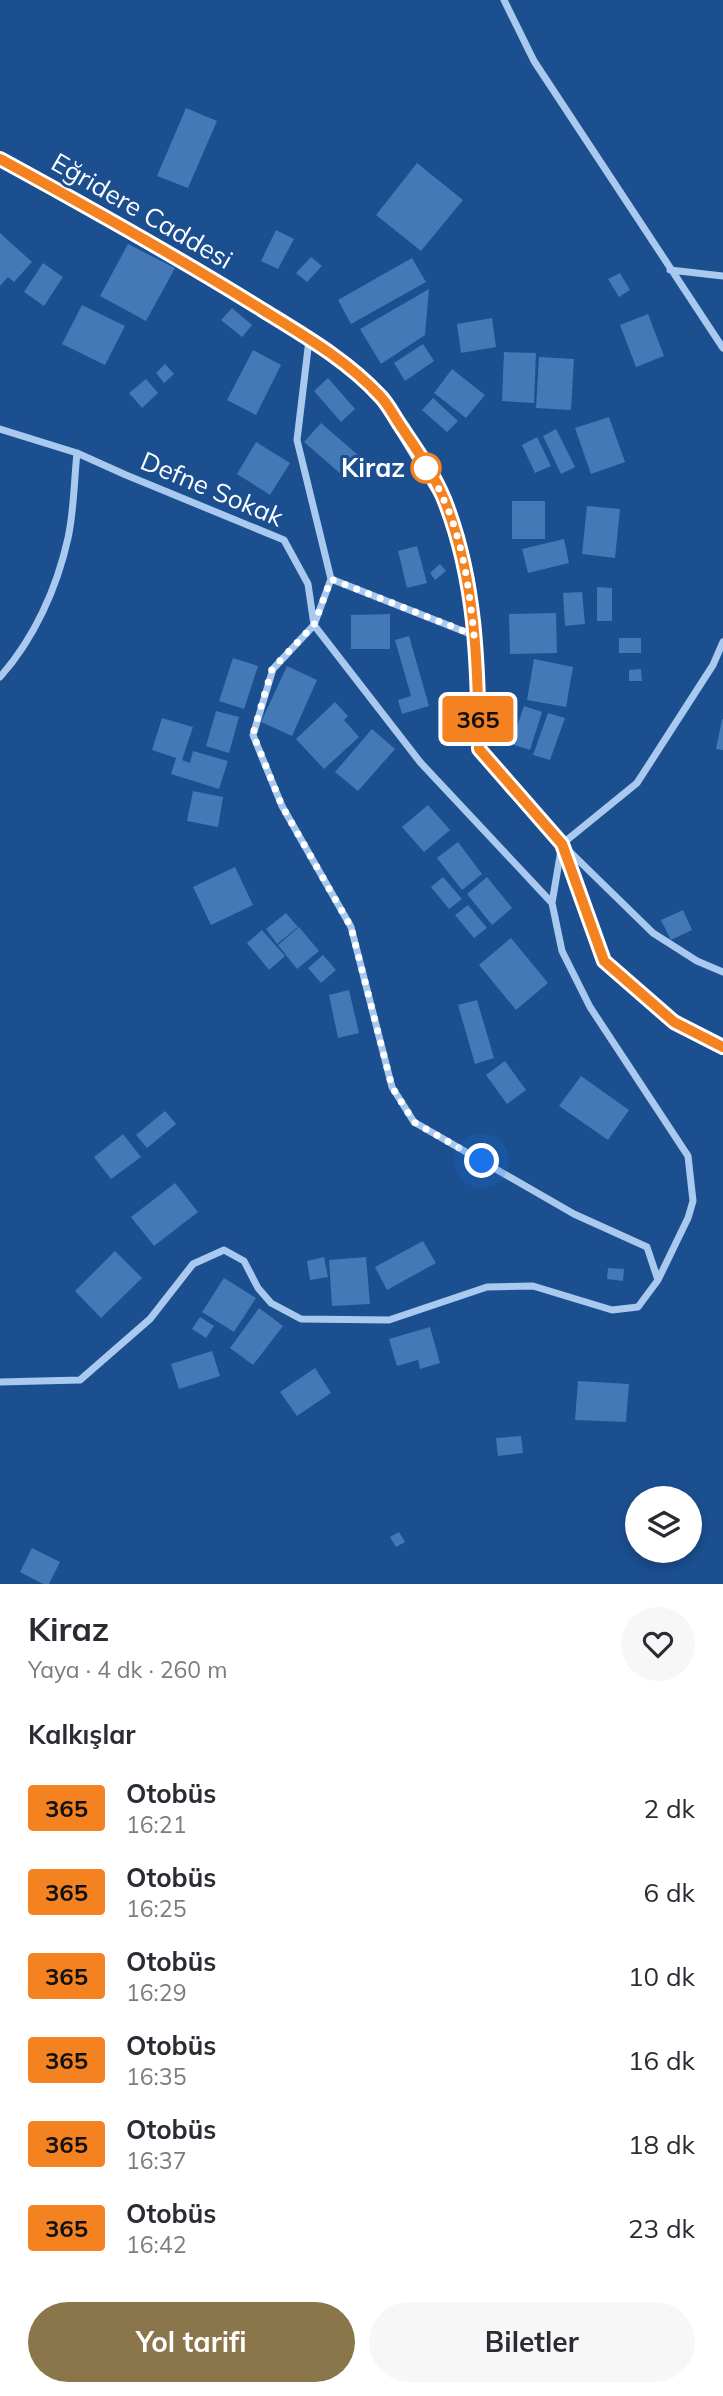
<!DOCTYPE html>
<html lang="tr">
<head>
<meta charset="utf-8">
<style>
  body { margin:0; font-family:Mulish,sans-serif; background:#f7f7f7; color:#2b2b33; height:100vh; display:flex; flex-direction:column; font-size:26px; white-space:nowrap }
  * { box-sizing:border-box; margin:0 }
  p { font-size:23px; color:#7c7c81 }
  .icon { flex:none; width:38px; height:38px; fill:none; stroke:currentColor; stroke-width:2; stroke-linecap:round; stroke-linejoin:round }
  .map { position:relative; height:1584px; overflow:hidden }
  .details { display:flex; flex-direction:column; background:#fff; flex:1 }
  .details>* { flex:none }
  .badge { padding:0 14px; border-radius:5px; font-size:24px; line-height:46px }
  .buttons { position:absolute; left:625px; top:1486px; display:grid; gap:14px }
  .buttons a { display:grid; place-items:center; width:77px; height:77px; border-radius:50%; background:#fff; box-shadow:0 4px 10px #0003; font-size:35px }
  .you { position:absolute; width:35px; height:35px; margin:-18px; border:5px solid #fff; border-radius:50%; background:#1a73e8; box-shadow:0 0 0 10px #1a73e833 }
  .map>.badge { position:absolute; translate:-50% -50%; box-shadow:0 0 0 4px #fff }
  h2 { padding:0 28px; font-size:26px; line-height:63px }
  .round { display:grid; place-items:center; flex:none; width:74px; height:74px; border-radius:37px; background:#f7f7f7 }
  .head { display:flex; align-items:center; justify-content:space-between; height:119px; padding:0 28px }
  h1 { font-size:33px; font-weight:700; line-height:52px }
  .cta { display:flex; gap:14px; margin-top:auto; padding:14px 28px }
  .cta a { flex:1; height:80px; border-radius:42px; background:#8a764a; color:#fff; font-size:28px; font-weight:700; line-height:80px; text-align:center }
  .cta a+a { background:#f7f7f7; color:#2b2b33 }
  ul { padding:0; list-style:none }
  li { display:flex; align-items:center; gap:21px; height:84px; padding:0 28px }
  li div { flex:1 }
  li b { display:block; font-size:26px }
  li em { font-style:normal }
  li .badge { min-width:77px; font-weight:700; text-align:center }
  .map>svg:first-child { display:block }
  .building { fill:#4478b7 }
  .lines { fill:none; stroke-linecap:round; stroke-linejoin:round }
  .street { stroke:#a9c9ee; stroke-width:7 }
  .secondary { stroke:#d6e6fa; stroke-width:14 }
  .line-casing { stroke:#fff; stroke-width:16 }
  .line { stroke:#f58220; stroke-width:10 }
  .walk { stroke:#fff; stroke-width:7; stroke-dasharray:0 12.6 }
  .stop-dot { fill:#fff; stroke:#f58220; stroke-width:3.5 }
  .labels { text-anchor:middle; stroke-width:6; stroke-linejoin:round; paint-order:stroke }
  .street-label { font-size:26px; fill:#fff; stroke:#1b4f8f }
  .stop-label { font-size:26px; font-weight:bold; fill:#fff; stroke:#1b4f8f; text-anchor:end }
</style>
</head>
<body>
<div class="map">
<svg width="723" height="1584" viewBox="0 0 723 1584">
  <rect width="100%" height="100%" fill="#1b4f8f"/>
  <path class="building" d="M 186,108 L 217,121 L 188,188 L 157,176 Z
    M 417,163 L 463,200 L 421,251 L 376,215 Z
    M 276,230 L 294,239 L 278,269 L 261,261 Z
    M 0,233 L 32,262 L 14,282 L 8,277 L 0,286 Z
    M 128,244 L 175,268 L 146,321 L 100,296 Z
    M 311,257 L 322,266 L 307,282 L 296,273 Z
    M 412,258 L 426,282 L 351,324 L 338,300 Z
    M 43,263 L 63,277 L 44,306 L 24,292 Z
    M 620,273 L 630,290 L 619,297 L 608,279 Z
    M 429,289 L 425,335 L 381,364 L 360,329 Z
    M 82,305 L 125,326 L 105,365 L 62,344 Z
    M 232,308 L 252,325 L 242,337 L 221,320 Z
    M 648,314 L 664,356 L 636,367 L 620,325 Z
    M 492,318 L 496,347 L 461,353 L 457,324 Z
    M 423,344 L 434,361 L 405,381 L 394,363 Z
    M 253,350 L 281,365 L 256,415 L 227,400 Z
    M 504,352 L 536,353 L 534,403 L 502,401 Z
    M 539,357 L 574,359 L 571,410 L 536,408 Z
    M 165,364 L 174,374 L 164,383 L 156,373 Z
    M 452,369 L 485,395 L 466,418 L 434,393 Z
    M 328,378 L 355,409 L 341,422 L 314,391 Z
    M 146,379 L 158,393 L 142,408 L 129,393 Z
    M 433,398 L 458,421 L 447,432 L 422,410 Z
    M 609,417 L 625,462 L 591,474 L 575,428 Z
    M 321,423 L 359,456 L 342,475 L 304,442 Z
    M 556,429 L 575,467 L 561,474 L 543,436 Z
    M 537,437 L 551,466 L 535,473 L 522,445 Z
    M 256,442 L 290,463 L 270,495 L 237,474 Z
    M 512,501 L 545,501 L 545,539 L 512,539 Z
    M 587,506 L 620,509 L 615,558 L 582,554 Z
    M 564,539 L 569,563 L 528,573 L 522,549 Z
    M 417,546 L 427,583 L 407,588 L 398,551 Z
    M 440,564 L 446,571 L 435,580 L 430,573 Z
    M 597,587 L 612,588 L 612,621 L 597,621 Z
    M 582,592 L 585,624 L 565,626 L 563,593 Z
    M 556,613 L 557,653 L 510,654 L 509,614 Z
    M 390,614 L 390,649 L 351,649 L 351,615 Z
    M 409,636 L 429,706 L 402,714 L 398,700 L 411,696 L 395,640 Z
    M 619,638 L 641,638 L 641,653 L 619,653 Z
    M 233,658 L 258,666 L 244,709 L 219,701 Z
    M 534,659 L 573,667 L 566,707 L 527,700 Z
    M 287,666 L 317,680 L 292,736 L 261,722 Z
    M 641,669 L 642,681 L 629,681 L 629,670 Z
    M 335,702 L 348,716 L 344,720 L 359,737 L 324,769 L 296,739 Z
    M 524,706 L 542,712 L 530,750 L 511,744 Z
    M 216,711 L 239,717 L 229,753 L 206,746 Z
    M 548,713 L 565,718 L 550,760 L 533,755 Z
    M 162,718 L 193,727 L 182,760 L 190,763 L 193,751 L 228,761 L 219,789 L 171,774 L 176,758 L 152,750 Z
    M 722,719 L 723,719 L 723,750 L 716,749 Z
    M 372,729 L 395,749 L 358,791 L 335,772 Z
    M 193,791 L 223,797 L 218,827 L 187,821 Z
    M 428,805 L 450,830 L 424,852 L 402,827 Z
    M 458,842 L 482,874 L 462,890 L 437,858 Z
    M 235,867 L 253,905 L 211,925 L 193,887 Z
    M 443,877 L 462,899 L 449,909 L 431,887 Z
    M 487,877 L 512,908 L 492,925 L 467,894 Z
    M 468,905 L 487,928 L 474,938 L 455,915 Z
    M 683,910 L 692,930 L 671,940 L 661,920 Z
    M 286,913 L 298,927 L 277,944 L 266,929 Z
    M 299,927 L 319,951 L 297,969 L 278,945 Z
    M 262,930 L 285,956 L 269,970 L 247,943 Z
    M 511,938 L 548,983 L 516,1010 L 479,965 Z
    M 323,955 L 336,970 L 321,983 L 308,968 Z
    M 349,990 L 359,1033 L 338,1038 L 329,995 Z
    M 477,1000 L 494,1058 L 475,1064 L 458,1005 Z
    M 505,1061 L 526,1090 L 507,1104 L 486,1075 Z
    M 581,1076 L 629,1110 L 608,1140 L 559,1106 Z
    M 165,1111 L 176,1124 L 147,1148 L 136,1135 Z
    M 123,1134 L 141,1157 L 111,1179 L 94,1157 Z
    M 175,1183 L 198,1212 L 154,1246 L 131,1217 Z
    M 423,1241 L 436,1263 L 387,1290 L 375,1267 Z
    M 115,1251 L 142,1278 L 101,1318 L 75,1291 Z
    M 324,1257 L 328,1277 L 310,1280 L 307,1261 Z
    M 366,1257 L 370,1304 L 332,1306 L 329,1260 Z
    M 608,1268 L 624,1269 L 623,1281 L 607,1279 Z
    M 224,1278 L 256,1298 L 234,1332 L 202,1312 Z
    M 259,1308 L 283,1326 L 253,1365 L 230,1348 Z
    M 200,1317 L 214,1326 L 206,1338 L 192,1329 Z
    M 430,1327 L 440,1363 L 420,1369 L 418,1360 L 397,1366 L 389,1339 Z
    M 212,1351 L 220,1376 L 179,1389 L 171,1364 Z
    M 315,1368 L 331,1393 L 297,1416 L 280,1392 Z
    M 578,1381 L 629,1384 L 626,1422 L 575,1420 Z
    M 521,1436 L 523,1453 L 498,1456 L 496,1438 Z
    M 399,1532 L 405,1542 L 396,1547 L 390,1537 Z
    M 32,1548 L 60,1562 L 49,1584 L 43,1584 L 20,1572 Z"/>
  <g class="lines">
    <path class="street" d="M 504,0 L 534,61 L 723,348
      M 670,270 L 723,276
      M 309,340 L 297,440 L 331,579 L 314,625 L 420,762 L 552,903
      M 0,429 L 77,453 L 126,475 L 284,540 L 308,584 L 314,625 L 273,669 L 253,735 L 282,806 L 351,927 L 392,1087 L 414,1122 L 574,1214 L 647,1247 L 658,1280 L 688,1218 L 693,1201 L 688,1156 L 590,1007 L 562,951 L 552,903 L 562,844 L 637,783 L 713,665 L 723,642
      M 331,579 L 473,635
      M 0,677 C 34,639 57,588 68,538 C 74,511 74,481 77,453
      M 567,849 L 653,933 L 697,961 L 723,972
      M 0,1382 L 80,1380 L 150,1319 L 193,1264 L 224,1250 L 244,1261 L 258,1288 L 271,1303 L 301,1319 L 389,1320 L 487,1287 L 533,1286 L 612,1310 L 638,1307 L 658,1280"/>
    <path class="secondary" d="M 0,159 L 213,279 L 309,339 L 348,366 L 382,397 L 443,497 L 458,538 L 468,581 L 477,662 L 479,749 L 562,844 L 604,961 L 674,1022 L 723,1047"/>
  </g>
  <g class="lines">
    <g class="line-casing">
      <path id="line" d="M 0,159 C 88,207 176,256 261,309 C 303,335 347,360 380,396 C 387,403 393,414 398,422 C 414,446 433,472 444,499 C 476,579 478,665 479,749 L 562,844 L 604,961 L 674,1022 L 723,1047"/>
    </g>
    <use href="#line" class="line"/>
    <path class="walk" d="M 426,468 L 423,462 C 430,473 437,484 442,496 C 463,539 469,588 474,635 L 331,579 L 314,625 L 272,669 L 253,734 L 282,806 L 351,927 L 392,1087 L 414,1122 L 482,1161"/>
  </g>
  <circle class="stop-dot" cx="426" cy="468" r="14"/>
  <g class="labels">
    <g class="street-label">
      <text transform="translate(142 211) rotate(30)" y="9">Eğridere Caddesi</text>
      <text transform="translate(212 489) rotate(23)" y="9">Defne Sokak</text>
    </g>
    <g class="stop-label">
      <text x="405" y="477">Kiraz</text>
    </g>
  </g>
</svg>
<div class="buttons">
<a><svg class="icon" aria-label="layers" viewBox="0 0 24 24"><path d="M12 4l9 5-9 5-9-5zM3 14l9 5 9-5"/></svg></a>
</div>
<div class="you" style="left:482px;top:1161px"></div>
<b class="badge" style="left:478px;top:719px;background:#f58220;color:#111">365</b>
</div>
<section class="details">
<div class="head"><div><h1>Kiraz</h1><p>Yaya · 4 dk · 260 m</p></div><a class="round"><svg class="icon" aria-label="heart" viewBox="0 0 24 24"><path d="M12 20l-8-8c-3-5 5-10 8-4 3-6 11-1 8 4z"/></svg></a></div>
<h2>Kalkışlar</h2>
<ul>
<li><span class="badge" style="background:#f58220;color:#111">365</span><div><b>Otobüs</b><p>16:21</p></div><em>2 dk</em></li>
<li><span class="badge" style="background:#f58220;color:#111">365</span><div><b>Otobüs</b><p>16:25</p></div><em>6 dk</em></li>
<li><span class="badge" style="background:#f58220;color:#111">365</span><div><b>Otobüs</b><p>16:29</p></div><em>10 dk</em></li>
<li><span class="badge" style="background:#f58220;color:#111">365</span><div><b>Otobüs</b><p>16:35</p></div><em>16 dk</em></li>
<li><span class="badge" style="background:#f58220;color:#111">365</span><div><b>Otobüs</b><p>16:37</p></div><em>18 dk</em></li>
<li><span class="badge" style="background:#f58220;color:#111">365</span><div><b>Otobüs</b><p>16:42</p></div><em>23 dk</em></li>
</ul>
<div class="cta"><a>Yol tarifi</a><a>Biletler</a></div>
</section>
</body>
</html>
